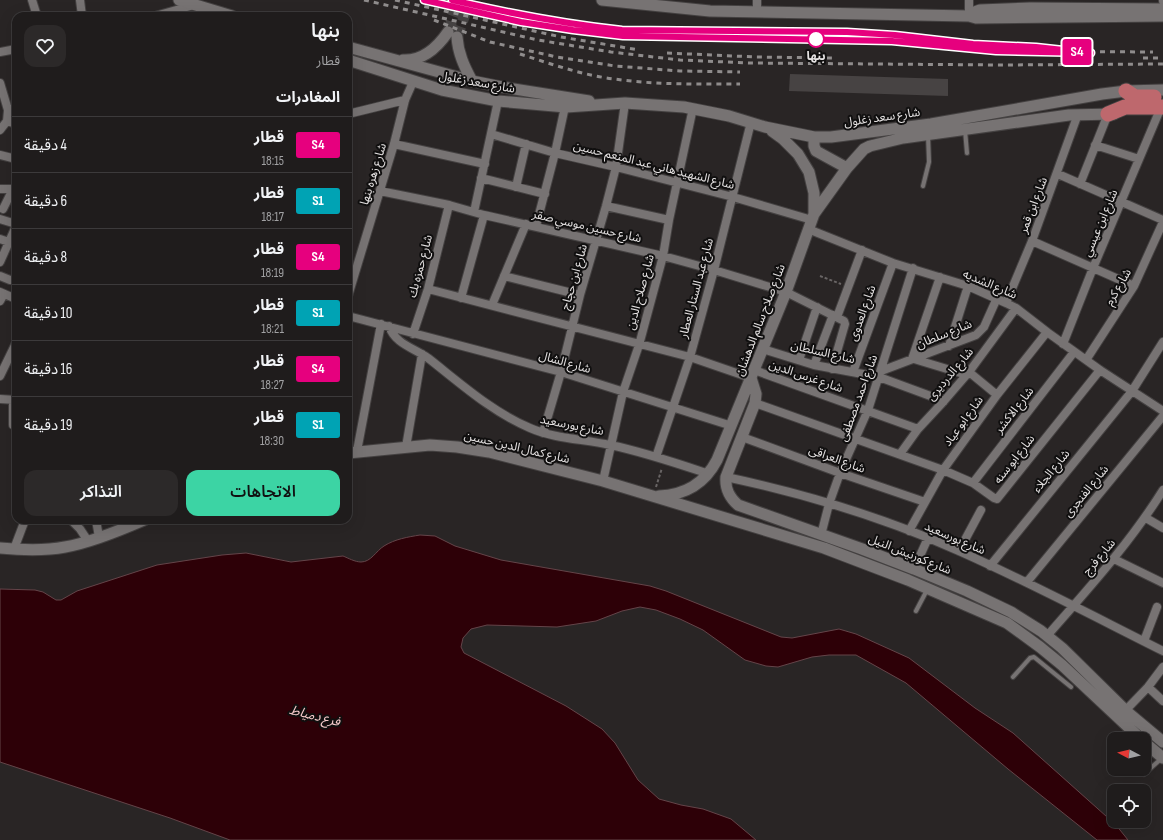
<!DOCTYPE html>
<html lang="ar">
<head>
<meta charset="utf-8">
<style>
  body { margin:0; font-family:"Sofia Sans Condensed","Noto Sans Arabic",sans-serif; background:#2c2929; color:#f1f3f6; direction:rtl; height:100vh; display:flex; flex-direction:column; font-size:15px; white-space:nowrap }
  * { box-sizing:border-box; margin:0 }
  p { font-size:13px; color:#a1a1a3 }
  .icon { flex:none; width:22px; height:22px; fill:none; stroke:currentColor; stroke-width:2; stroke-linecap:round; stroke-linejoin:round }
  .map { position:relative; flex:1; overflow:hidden; direction:ltr }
  .sheet { position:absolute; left:12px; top:12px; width:340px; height:512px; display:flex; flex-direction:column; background:#1f1c1c; border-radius:12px; box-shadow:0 4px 16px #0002,0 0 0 1px #3c3a3b; direction:rtl }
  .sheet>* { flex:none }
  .badge { padding:0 8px; border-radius:3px; font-size:14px; line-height:26px }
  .needle { width:26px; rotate:277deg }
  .tools { position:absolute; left:1107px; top:732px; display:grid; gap:8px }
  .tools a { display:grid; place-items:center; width:44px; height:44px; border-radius:8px; background:#1f1c1c; box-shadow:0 4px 16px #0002,0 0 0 1px #3c3a3b; font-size:20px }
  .map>.badge { position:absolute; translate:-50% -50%; box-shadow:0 0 0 2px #fff }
  h2 { padding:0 12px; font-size:15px; line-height:36px }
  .round { display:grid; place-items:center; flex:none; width:42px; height:42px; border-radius:12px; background:#2c2929 }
  .head { display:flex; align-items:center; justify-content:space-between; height:68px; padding:0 12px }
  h1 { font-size:19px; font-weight:600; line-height:30px }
  .cta { display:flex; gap:8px; margin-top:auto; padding:8px 12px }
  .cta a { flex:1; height:46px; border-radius:12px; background:#3cd4a4; color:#111; font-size:16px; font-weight:600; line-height:46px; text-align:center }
  .cta a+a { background:#2c2929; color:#f1f3f6 }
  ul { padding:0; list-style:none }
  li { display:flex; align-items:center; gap:12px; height:56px; padding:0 12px; border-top:1px solid #3c3a3b }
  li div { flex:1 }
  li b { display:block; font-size:15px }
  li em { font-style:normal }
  li .badge { min-width:44px; font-weight:700; text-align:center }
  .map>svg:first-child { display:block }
  .water { fill:#2d0007; stroke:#644449 }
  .building { fill:#474343 }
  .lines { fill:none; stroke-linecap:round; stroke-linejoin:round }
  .secondary-tunnel { stroke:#454242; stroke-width:11; stroke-dasharray:11 5.5; stroke-linecap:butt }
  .lane-casing { stroke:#444141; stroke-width:6 }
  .street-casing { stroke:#444141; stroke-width:10 }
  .secondary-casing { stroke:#444141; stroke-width:13 }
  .highway-casing { stroke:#444141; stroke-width:17 }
  .path { stroke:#696565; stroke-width:2; stroke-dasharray:3 2; stroke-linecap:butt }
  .lane { stroke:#777373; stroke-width:4 }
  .street { stroke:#777373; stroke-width:8 }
  .secondary { stroke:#777373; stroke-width:11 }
  .highway { stroke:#be686d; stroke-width:15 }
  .rail { stroke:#8f8c8c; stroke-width:3; stroke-dasharray:5 5; stroke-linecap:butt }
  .line-casing { stroke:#fff; stroke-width:9 }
  .line { stroke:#e6007e; stroke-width:6 }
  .stop-dot { fill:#fff; stroke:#e6007e; stroke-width:2 }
  .labels { text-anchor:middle; stroke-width:4; stroke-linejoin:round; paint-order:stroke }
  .stop-label { font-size:12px; font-weight:bold; fill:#e6e3e3; stroke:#100f0f }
  .street-label { font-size:12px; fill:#e6e3e3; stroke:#100f0f }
  .water-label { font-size:13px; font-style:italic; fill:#f7cbcb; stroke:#100f0f }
</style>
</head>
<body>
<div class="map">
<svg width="1163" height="840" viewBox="0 0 1163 840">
  <rect width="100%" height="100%" fill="#292525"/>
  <path class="water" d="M 420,535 L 435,536 L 455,546 L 501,560 L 650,586 L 666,591 L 781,637 L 792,638 L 839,629 L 856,634 L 909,658 L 975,708 L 1013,733 L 1116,825 L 1128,840 L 1097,840 L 1008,769 L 906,683 L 856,655 L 829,655 L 812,657 L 778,667 L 766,666 L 745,660 L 703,630 L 680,619 L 656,610 L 640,607 L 622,611 L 596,621 L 557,627 L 487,625 L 471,629 L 463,638 L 461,647 L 464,653 L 566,706 L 602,729 L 615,743 L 638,780 L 659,799 L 681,805 L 703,809 L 731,819 L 756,840 L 230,840 L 170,818 L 0,762 L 0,589 L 35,590 L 43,592 L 56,600 L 61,600 L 77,591 L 157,565 L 222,555 L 246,553 L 291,562 L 343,556 C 348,558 355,562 361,562 C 371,562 376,551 384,546 C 395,539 408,537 420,535 Z"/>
  <path class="building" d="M 790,74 L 948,79 L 948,96 L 789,91 Z"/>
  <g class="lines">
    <path class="secondary-tunnel" d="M 448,32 L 459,0
      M 457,37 L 470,0"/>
    <g class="lane-casing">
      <path id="lane" d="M 965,130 L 967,153
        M 923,186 L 929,162 L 928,135
        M 916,611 L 927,590
        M 1013,677 L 1030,658 L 1034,657 L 1071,687
        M 1144,774 L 1162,758"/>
    </g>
    <g class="street-casing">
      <path id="street" d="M 32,0 L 37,16
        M 80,0 L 82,16
        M 757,0 L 757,12
        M 1163,0 L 1163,1
        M 155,16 L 194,5
        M 198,16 L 202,6
        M 969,16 L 969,0
        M 0,52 L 16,49
        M 0,83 L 8,110 L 7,121
        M 8,110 L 16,108
        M 348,114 L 405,100
        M 7,121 L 16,124
        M 0,130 L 7,121
        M 491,134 L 555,153 L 616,167 L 733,197 L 812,220
        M 394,144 L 485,164
        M 1095,145 L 1139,159
        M 0,155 L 16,159
        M 1058,174 L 1163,220
        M 481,178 L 545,194
        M 1080,184 L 1108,114
        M 516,187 L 526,144
        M 0,189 L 16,189
        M 380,191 L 449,205 L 484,215 L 663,256 L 714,270 L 786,292 L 844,321 L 845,324 L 832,369
        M 606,206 L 669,220
        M 3,209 L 13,189
        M 474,212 L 498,101
        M 0,219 L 16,224
        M 536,226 L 555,153 L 566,102
        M 808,229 L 893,263 L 968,286 L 1006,303 L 1016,308 L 1047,332 L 1100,370 L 1163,411
        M 0,239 L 9,242
        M 1032,241 L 1134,286
        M 0,262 L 16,226
        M 0,276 L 10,280
        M 504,276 L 580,295
        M 428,289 L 690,357 L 751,378
        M 0,292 L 16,299
        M 348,296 L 394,144 L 405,100 L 413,82
        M 461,298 L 484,215
        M 0,301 L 4,294
        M 1006,303 L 1032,241 L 1078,114
        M 492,305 L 526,224
        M 348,316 L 561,372 L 732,426
        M 837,317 L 862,250
        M 389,326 C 395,344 414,348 428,358 C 460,383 492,412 530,428 C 555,439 584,439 610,445 C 644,452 676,463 709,474
        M 413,334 L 428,289 L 449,205
        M 1063,344 L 1093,268 L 1159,112
        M 949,346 L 968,286
        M 763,349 L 814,365 L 879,377 L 944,401
        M 912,359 L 940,277
        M 914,359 L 967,375
        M 799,360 L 817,307
        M 1086,360 L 1134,286 L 1163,222
        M 814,365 L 833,315
        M 754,370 L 918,429
        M 881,371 L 976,335 L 984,327 L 997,298
        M 853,372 L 893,263
        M 969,372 L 997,395
        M 0,376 L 16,343
        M 0,399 L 16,400
        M 13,400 L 13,425
        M 755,403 L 943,470 L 973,483 L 994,498 L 997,499 L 1100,370
        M 543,433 L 561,372 L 580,295 L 606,206 L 616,167 L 625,103
        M 742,437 L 840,473 L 925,502
        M 406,447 L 422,354
        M 357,451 L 381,324
        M 900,454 L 918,429 L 944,401 L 969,372 L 1016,308
        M 656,457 L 690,357 L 714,270 L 751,122
        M 726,477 C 806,494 885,518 959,551 C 1029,582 1095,617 1163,651
        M 603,481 L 623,392 L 639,345 L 663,256 L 669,220 L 693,108
        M 973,483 L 1074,352
        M 1146,518 L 1163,528
        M 71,520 L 80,529 L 88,541
        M 96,520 L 99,537
        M 909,531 L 943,470 L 997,395 L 1047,332
        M 821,535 L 829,504 L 840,473 L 868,410 L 913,268
        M 14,549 L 25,520
        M 959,551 L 981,510
        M 1114,559 L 1163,583
        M 990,566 L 1132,391 L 1163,342
        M 914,569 L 928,538
        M 1027,582 L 1163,416
        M 1047,636 C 1088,589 1130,543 1163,490
        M 1144,641 L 1157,607
        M 1148,687 L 1163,701
        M 1122,714 L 1148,687 L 1163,667"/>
    </g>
    <g class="secondary-casing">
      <path id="secondary" d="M 179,0 L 232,16
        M 602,0 L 710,11 L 969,16 L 976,18 L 1163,16
        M 969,16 L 972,13 L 980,10 L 1030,8 L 1162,9
        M 457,37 C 458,53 464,66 472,81
        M 348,47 L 472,81 L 502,87 L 589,101
        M 348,60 L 442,90 L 498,101 L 566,107 L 625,103 L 684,107 L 729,116 L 765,127 L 814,137 L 831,137 L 931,124 L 1102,94 L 1126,91 L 1163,90
        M 403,60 C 423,61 437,48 448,32
        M 814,137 L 814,146 L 816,151 L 847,168
        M 814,214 L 847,168 L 864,149 L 870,146 L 903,138 L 1069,115 L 1114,114
        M 751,378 L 756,394 L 755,403 L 726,477 C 725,489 729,497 738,505 L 862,549 L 914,569 L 967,591 L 1011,612 L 1041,631 L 1062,648 L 1126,711 L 1163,742
        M 348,453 L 430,445 L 457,447 L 489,452 L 603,481 L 824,548 L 908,580 L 1007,623 L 1040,647 L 1062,665 L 1141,739
        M 659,496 C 686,495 705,483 717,460 L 786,292 L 814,214 L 814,193 L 809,172 L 798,154 L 783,139 L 772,131
        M 0,548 C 21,550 44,551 65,547 C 89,543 121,530 144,520
        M 1144,742 L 1163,758"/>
    </g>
    <g class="highway-casing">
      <path id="highway" d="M 1126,91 L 1135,97 L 1154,97
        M 1108,114 L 1125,107 L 1163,107"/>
    </g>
    <path class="path" d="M 820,276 L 841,284
      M 656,487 L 662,468"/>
    <use href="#lane" class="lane"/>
    <use href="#street" class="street"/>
    <use href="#secondary" class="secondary"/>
    <use href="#highway" class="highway"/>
    <path class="rail" d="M 364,0 L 538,40 L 611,52 L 680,60 L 750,63 L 1000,65 L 1163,64
      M 395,0 L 561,37 L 639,50
      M 424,0 L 521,22 L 573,30 L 623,36 L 892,41 L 996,51 L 1153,52
      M 452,0 C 508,13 565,24 622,30 L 847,32 L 896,35
      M 434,20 L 490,42 L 557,57 L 615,66 L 680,71 L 740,72
      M 977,44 L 1019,46
      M 667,53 L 756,57 L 835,58
      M 520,54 C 551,64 582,75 614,79 C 656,85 698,84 740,84
      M 1143,58 L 1163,58"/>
  </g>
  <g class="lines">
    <g class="line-casing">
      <path id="line" d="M 424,0 L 521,22 L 573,30 L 623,36 L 892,41 L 996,51 L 1091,53 L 1036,47 L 973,44 L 895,35 L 847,32 L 622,30 C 565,24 508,13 452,0"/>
    </g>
    <use href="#line" class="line"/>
  </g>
  <circle class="stop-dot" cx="816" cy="39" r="8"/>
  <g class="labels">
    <g class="stop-label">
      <text x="816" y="60">بنها</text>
    </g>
    <g class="street-label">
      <text transform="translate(477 82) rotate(10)" y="4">شارع سعد زغلول</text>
      <text transform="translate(882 117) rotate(-8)" y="4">شارع سعد زغلول</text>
      <text transform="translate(654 165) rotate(14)" y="4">شارع الشهيد هاني عبد المنعم حسين</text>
      <text transform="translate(373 174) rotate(-73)" y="4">شارع زهره بنها</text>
      <text transform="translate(1033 205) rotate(-69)" y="4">شارع ابن قمر</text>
      <text transform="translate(1100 223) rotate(-67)" y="4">شارع ابن عيسي</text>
      <text transform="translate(587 226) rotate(13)" y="4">شارع حسين موسي صقر</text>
      <text transform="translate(420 266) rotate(-75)" y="4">شارع حمزه بك</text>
      <text transform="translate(574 277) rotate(-74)" y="4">شارع ابن حجاج</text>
      <text transform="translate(990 284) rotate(23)" y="4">شارع الشديه</text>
      <text transform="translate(1118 287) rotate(-60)" y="4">شارع كرم</text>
      <text transform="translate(696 288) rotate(-75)" y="4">شارع عبد الستار العطار</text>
      <text transform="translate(640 292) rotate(-75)" y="4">شارع صلاح الدين</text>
      <text transform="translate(862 313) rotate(-70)" y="4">شارع العدوى</text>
      <text transform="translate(760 320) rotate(-69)" y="4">شارع صلاح سالم الدهشان</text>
      <text transform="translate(944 334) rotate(-22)" y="4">شارع سلطان</text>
      <text transform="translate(823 352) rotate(13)" y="4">شارع السلطان</text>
      <text transform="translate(565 362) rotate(16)" y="4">شارع الشال</text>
      <text transform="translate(950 374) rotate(-50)" y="4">شارع الدرديرى</text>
      <text transform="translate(806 376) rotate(19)" y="4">شارع غرس الدين</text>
      <text transform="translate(858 398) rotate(-70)" y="4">شارع احمد مصطفى</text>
      <text transform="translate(1014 410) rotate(-52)" y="4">شارع الاكشر</text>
      <text transform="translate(963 421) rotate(-54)" y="4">شارع ابو عياد</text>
      <text transform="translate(572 425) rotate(11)" y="4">شارع بورسعيد</text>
      <text transform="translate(517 447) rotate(13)" y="4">شارع كمال الدين حسين</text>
      <text transform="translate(837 459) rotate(20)" y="4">شارع العراقى</text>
      <text transform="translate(1014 459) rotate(-52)" y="4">شارع ابو سنه</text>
      <text transform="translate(1051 471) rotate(-51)" y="4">شارع الجلاء</text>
      <text transform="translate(1086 491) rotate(-51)" y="4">شارع الفنجرى</text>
      <text transform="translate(955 538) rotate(23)" y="4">شارع بورسعيد</text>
      <text transform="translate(910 554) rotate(22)" y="4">شارع كورنيش النيل</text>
      <text transform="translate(1099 557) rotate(-50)" y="4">شارع فرج</text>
    </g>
    <g class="water-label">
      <text transform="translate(315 715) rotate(14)" y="5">فرع دمياط</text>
    </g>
  </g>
</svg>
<div class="tools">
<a><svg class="needle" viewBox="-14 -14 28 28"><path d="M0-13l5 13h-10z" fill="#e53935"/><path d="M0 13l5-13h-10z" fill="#a1a1a3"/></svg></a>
<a><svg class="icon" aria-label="locate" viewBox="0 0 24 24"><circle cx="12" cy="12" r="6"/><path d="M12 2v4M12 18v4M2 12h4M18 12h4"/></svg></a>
</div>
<b class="badge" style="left:1077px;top:52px;background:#e6007e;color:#fff">S4</b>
<section class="sheet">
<div class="head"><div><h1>بنها</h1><p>قطار</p></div><a class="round"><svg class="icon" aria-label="heart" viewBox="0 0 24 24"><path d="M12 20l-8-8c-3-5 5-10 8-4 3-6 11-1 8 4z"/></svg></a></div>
<h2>المغادرات</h2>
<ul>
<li><span class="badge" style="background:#e6007e;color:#fff">S4</span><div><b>قطار</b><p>18:15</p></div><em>4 دقيقة</em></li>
<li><span class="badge" style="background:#00a3b4;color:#fff">S1</span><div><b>قطار</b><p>18:17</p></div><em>6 دقيقة</em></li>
<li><span class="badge" style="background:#e6007e;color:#fff">S4</span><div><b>قطار</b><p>18:19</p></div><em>8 دقيقة</em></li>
<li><span class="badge" style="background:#00a3b4;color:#fff">S1</span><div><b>قطار</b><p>18:21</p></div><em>10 دقيقة</em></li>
<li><span class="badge" style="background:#e6007e;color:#fff">S4</span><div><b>قطار</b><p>18:27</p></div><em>16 دقيقة</em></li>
<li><span class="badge" style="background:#00a3b4;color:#fff">S1</span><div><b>قطار</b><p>18:30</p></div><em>19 دقيقة</em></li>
</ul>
<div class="cta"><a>الاتجاهات</a><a>التذاكر</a></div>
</section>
</div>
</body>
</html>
